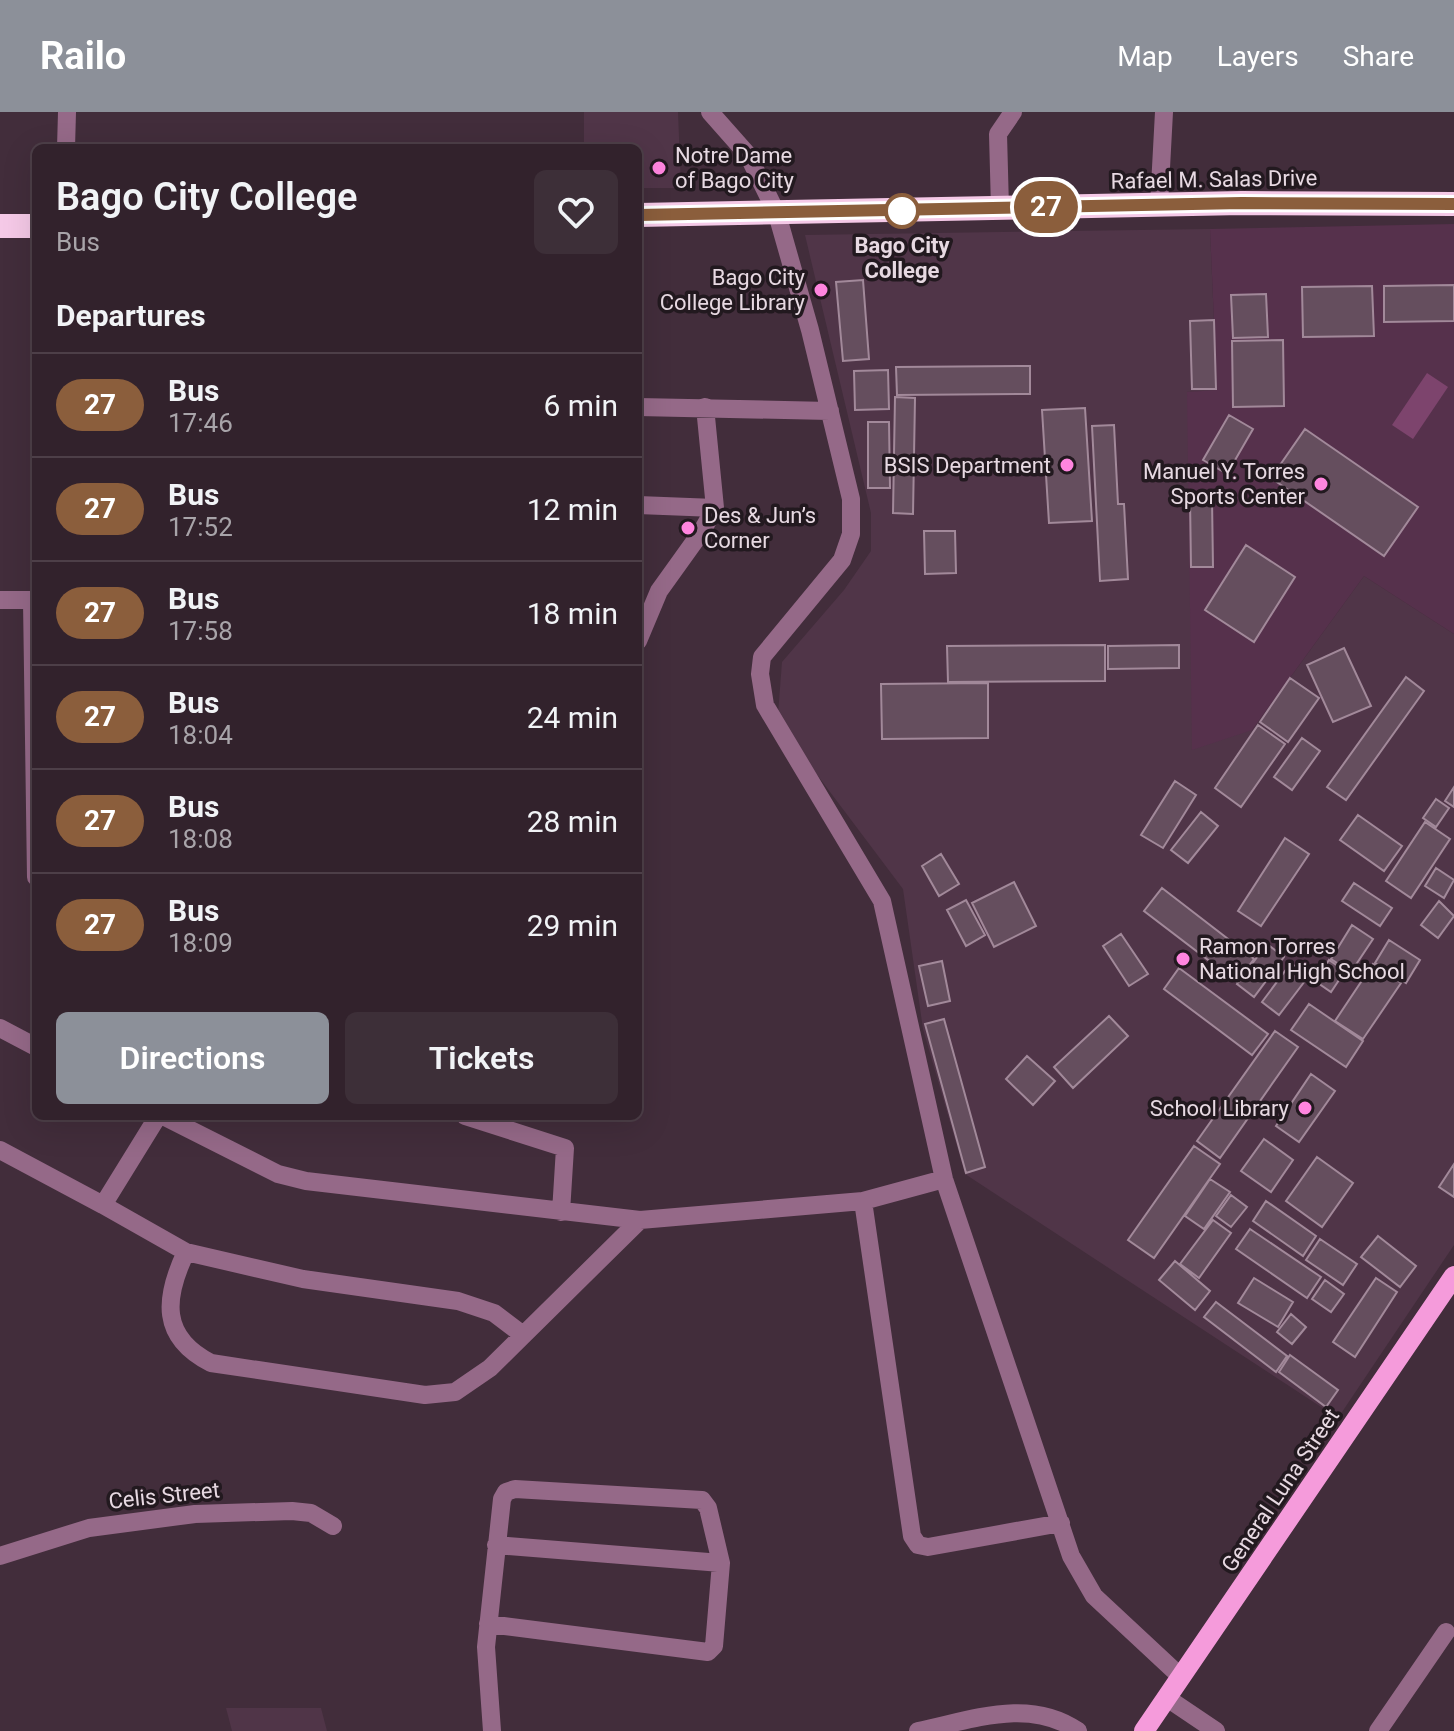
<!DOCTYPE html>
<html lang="en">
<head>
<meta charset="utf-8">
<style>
  body { margin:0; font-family:Roboto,sans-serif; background:#3d2f38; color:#f1f3f6; height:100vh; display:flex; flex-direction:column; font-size:30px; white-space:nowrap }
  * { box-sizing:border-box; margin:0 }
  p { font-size:26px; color:#a8a4a9 }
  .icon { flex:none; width:44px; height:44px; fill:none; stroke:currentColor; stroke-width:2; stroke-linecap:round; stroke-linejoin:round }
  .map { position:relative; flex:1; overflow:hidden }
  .panel { position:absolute; left:32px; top:32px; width:610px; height:976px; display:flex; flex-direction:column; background:#32222c; border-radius:12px; box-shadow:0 8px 32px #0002,0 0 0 2px #4d3f48 }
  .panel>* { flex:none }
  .badge { padding:0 16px; border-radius:26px; font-size:28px; line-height:52px }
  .map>.badge { position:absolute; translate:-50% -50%; box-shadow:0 0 0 4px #fff }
  h2 { padding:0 24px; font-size:30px; line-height:72px }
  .round { display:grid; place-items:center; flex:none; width:84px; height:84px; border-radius:12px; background:#3d2f38 }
  .overview { display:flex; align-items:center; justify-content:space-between; height:136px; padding:0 24px }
  h1 { font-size:38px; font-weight:600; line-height:60px }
  .action { display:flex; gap:16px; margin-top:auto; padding:16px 24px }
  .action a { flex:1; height:92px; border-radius:12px; background:#8c9099; color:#fff; font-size:32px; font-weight:600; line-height:92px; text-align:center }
  .action a+a { background:#3d2f38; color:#f1f3f6 }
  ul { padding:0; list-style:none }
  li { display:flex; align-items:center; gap:24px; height:104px; padding:0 24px; border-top:2px solid #4d3f48 }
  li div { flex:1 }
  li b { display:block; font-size:30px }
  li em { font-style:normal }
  li .badge { min-width:88px; font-weight:700; text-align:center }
  header { display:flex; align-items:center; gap:48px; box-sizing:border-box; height:112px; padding:0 40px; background:#8c9099; color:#fff }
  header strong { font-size:38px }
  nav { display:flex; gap:44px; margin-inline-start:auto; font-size:28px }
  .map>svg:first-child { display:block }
  .built { fill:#503548 }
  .green { fill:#56314c }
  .water { fill:#7d446d }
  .building { fill:#654e5e; stroke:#a2899a; stroke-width:2 }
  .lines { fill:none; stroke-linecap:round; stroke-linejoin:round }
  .minor { stroke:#956988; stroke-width:18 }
  .major { stroke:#f59bdb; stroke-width:20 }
  .highway { stroke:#f5c9e7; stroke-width:24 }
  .line-casing { stroke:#fff; stroke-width:18 }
  .line { stroke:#8b5e3c; stroke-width:12 }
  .poi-dot { fill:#ff85df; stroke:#22191f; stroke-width:3 }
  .stop-dot { fill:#fff; stroke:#8b5e3c; stroke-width:4 }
  .labels { text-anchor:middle; stroke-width:7; stroke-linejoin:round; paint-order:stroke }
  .poi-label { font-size:22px; fill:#e7d9e2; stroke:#22191f; text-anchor:end }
  .street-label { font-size:22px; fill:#e7d9e2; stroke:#22191f }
  .stop-label { font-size:22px; font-weight:bold; fill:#e7d9e2; stroke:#22191f }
</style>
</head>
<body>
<header>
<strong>Railo</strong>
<nav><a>Map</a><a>Layers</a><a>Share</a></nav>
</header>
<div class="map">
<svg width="1454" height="1619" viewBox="0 0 1454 1619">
  <rect width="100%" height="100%" fill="#422d3b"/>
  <path class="built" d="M 584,0 L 678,0 L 681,76 L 638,76 L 638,36 L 584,36 Z
    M 1210,117 L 1217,279 L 1187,280 L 1252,618 L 1364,464 L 1454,522 L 1454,1133 L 1338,1306 L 965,1062 L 923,917 L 903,777 L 806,648 L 778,602 L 782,550 L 844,478 L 871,439 L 871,401 L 805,123 Z
    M 226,1596 L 321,1596 L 327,1619 L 232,1619 Z"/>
  <path class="green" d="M 1454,112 L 1454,522 L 1364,464 L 1252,618 L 1192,638 L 1187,280 L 1217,278 L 1210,117 Z"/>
  <path class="water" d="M 1427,261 L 1448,275 L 1413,327 L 1392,313 Z"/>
  <path class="building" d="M 863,168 L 869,247 L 843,249 L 836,170 Z
    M 1454,173 L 1454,209 L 1384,210 L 1384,174 Z
    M 1372,174 L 1374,224 L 1303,225 L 1302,175 Z
    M 1266,182 L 1268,225 L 1233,226 L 1231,183 Z
    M 1214,208 L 1216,277 L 1192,277 L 1190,209 Z
    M 1283,228 L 1284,294 L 1233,295 L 1232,229 Z
    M 1030,254 L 1030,282 L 897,283 L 896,255 Z
    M 888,258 L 889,297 L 855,298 L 854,259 Z
    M 895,285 L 915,286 L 913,402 L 893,401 Z
    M 1085,296 L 1092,409 L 1049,411 L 1042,298 Z
    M 1229,303 L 1253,317 L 1227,362 L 1203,348 Z
    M 868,310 L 889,310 L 890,376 L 868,376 Z
    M 1114,313 L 1118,392 L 1124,392 L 1128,467 L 1100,469 L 1092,314 Z
    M 1305,317 L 1418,395 L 1384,444 L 1271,366 Z
    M 1190,387 L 1212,387 L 1213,455 L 1191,455 Z
    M 924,419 L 955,419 L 956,461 L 925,462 Z
    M 1246,433 L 1295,465 L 1254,530 L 1205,498 Z
    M 1105,533 L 1105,569 L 948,570 L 947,534 Z
    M 1179,533 L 1179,556 L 1108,557 L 1108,534 Z
    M 1344,536 L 1371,594 L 1333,610 L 1307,553 Z
    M 1406,565 L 1424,579 L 1346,688 L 1327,675 Z
    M 1290,566 L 1319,586 L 1288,630 L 1260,610 Z
    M 988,571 L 988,626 L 882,627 L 881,572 Z
    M 1258,613 L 1285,632 L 1241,695 L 1215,676 Z
    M 1302,626 L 1320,639 L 1292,678 L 1274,665 Z
    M 1175,669 L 1196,683 L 1163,736 L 1141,723 Z
    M 1454,675 L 1454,695 L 1445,689 Z
    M 1436,687 L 1449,696 L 1436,715 L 1423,706 Z
    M 1201,700 L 1218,714 L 1188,751 L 1171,738 Z
    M 1358,703 L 1402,734 L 1384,759 L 1340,728 Z
    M 1425,710 L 1450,727 L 1411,786 L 1386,769 Z
    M 1285,726 L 1309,742 L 1261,814 L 1238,799 Z
    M 941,742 L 959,772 L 939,784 L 922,754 Z
    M 1436,756 L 1454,768 L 1444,786 L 1425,774 Z
    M 1014,770 L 1036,814 L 994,835 L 972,791 Z
    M 1354,771 L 1392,796 L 1380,814 L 1342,789 Z
    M 1162,776 L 1254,847 L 1237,870 L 1144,799 Z
    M 966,788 L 985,823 L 966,834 L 947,798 Z
    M 1439,789 L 1454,804 L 1438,826 L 1421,813 Z
    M 1352,813 L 1373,827 L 1351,860 L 1331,847 Z
    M 1121,822 L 1148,862 L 1129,874 L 1103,834 Z
    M 1389,828 L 1420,848 L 1406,871 L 1375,851 Z
    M 1267,832 L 1284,845 L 1254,885 L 1237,872 Z
    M 1329,848 L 1345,859 L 1331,880 L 1315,869 Z
    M 942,849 L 950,889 L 928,894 L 919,854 Z
    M 1291,851 L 1308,865 L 1279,903 L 1262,890 Z
    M 1373,852 L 1401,871 L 1363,927 L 1335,909 Z
    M 1179,856 L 1268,922 L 1252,943 L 1164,877 Z
    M 1309,892 L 1363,929 L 1346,955 L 1291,918 Z
    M 1109,904 L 1128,924 L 1073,976 L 1054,955 Z
    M 944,907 L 985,1055 L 966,1061 L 925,912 Z
    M 1275,919 L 1298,935 L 1220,1046 L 1197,1029 Z
    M 1027,944 L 1055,969 L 1033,993 L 1006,967 Z
    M 1311,962 L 1335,979 L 1299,1030 L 1276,1014 Z
    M 1264,1027 L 1293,1048 L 1271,1080 L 1241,1059 Z
    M 1194,1034 L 1220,1052 L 1154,1146 L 1128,1128 Z
    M 1317,1045 L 1353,1071 L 1322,1115 L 1286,1089 Z
    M 1454,1052 L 1454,1085 L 1439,1075 Z
    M 1210,1067 L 1230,1080 L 1204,1117 L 1185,1104 Z
    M 1231,1083 L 1247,1095 L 1231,1115 L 1216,1104 Z
    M 1266,1089 L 1316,1124 L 1303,1144 L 1253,1109 Z
    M 1213,1108 L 1231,1121 L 1199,1166 L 1180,1152 Z
    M 1250,1117 L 1321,1165 L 1307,1186 L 1236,1137 Z
    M 1378,1124 L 1416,1154 L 1400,1175 L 1361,1145 Z
    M 1320,1127 L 1357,1152 L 1343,1173 L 1306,1148 Z
    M 1175,1149 L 1210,1179 L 1195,1198 L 1159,1168 Z
    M 1254,1166 L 1293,1190 L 1278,1215 L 1238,1191 Z
    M 1376,1166 L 1397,1180 L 1355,1245 L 1333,1230 Z
    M 1325,1168 L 1344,1182 L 1331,1200 L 1312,1187 Z
    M 1216,1190 L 1287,1244 L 1276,1260 L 1204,1205 Z
    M 1291,1202 L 1306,1215 L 1292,1232 L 1277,1220 Z
    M 1290,1243 L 1338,1278 L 1326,1295 L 1279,1260 Z"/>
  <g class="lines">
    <path class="minor" d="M 710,0 L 748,43 L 777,102 L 810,218 L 851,387 L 851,422 L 842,448 L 762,545 L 760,562 L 765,593 L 882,789 L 944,1067 L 1071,1444 L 1094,1484 L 1181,1565
      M 66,36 L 67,0
      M 1159,93 L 1164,0
      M 1000,96 L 998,22 L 1013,0
      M 638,295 L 830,299
      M 638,393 L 715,396
      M 0,488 L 36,488
      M 32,489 L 36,765
      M 638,529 L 659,479 L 702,419 L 715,396 L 705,295
      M 0,916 L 36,935
      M 158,1004 L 103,1093 L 186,1140 L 303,1167 L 458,1189 L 494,1201 L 523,1223
      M 163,1004 L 278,1062 L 306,1069 L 640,1108 L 863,1089 L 944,1067
      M 465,1004 L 565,1036 L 561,1100
      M 0,1038 L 103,1093
      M 863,1089 L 912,1424 L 918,1433 L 928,1435 L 1061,1411
      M 186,1140 C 164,1186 160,1225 211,1251 L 425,1283 L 455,1280 L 490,1256 L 640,1108
      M 0,1444 L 89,1416 L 195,1402 L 292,1399 L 311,1401 L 333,1414
      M 488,1512 L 708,1540 L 714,1534 L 721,1451
      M 1167,1586 L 1216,1619
      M 492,1619 L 486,1535 L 502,1387 L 506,1380 L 515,1377 L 702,1388 L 708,1396 L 721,1451 L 496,1433
      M 918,1619 C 972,1608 1029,1585 1078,1619
      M 1378,1619 L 1446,1520"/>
    <path class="major" d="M 1144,1619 L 1454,1164"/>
    <path class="highway" d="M 638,103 L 1242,91 L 1454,92
      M 0,114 L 36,114"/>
  </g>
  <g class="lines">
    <g class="line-casing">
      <path id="line" d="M 638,103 L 1242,91 L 1454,92"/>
    </g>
    <use href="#line" class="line"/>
  </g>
  <g class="poi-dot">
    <circle cx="659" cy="56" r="8"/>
    <circle cx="821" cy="178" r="8"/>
    <circle cx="1067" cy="353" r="8"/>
    <circle cx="1321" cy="372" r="8"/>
    <circle cx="688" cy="416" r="8"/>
    <circle cx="1183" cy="847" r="8"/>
    <circle cx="1305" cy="996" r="8"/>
  </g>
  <circle class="stop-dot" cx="902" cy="99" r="16"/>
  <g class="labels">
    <g class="poi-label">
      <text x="675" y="51" text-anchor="start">Notre Dame<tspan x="675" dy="25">of Bago City</tspan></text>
      <text x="805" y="173">Bago City<tspan x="805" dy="25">College Library</tspan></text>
      <text x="1051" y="361">BSIS Department</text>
      <text x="1305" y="367">Manuel Y. Torres<tspan x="1305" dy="25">Sports Center</tspan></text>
      <text x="704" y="411" text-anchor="start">Des &amp; Jun’s<tspan x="704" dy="25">Corner</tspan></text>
      <text x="1199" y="842" text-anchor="start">Ramon Torres<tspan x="1199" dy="25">National High School</tspan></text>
      <text x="1289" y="1004">School Library</text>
    </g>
    <g class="street-label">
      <text transform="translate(1214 67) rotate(-1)" y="8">Rafael M. Salas Drive</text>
      <text transform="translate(1280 1378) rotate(-56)" y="8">General Luna Street</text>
      <text transform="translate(164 1383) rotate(-6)" y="8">Celis Street</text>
    </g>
    <g class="stop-label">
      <text x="902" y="141">Bago City<tspan x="902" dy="25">College</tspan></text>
    </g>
  </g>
</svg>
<b class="badge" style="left:1046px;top:95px;background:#8b5e3c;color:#fff">27</b>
<section class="panel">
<div class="overview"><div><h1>Bago City College</h1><p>Bus</p></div><a class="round"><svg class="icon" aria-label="heart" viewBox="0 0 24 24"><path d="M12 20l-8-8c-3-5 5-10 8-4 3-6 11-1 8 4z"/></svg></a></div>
<h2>Departures</h2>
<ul>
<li><span class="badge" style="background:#8b5e3c;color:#fff">27</span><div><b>Bus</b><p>17:46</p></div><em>6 min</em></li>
<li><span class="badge" style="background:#8b5e3c;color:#fff">27</span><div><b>Bus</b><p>17:52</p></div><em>12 min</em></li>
<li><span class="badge" style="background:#8b5e3c;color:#fff">27</span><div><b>Bus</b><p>17:58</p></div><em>18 min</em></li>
<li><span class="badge" style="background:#8b5e3c;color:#fff">27</span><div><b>Bus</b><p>18:04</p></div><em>24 min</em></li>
<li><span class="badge" style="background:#8b5e3c;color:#fff">27</span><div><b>Bus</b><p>18:08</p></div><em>28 min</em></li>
<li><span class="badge" style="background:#8b5e3c;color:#fff">27</span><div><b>Bus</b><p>18:09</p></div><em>29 min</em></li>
</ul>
<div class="action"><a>Directions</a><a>Tickets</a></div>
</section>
</div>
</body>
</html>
